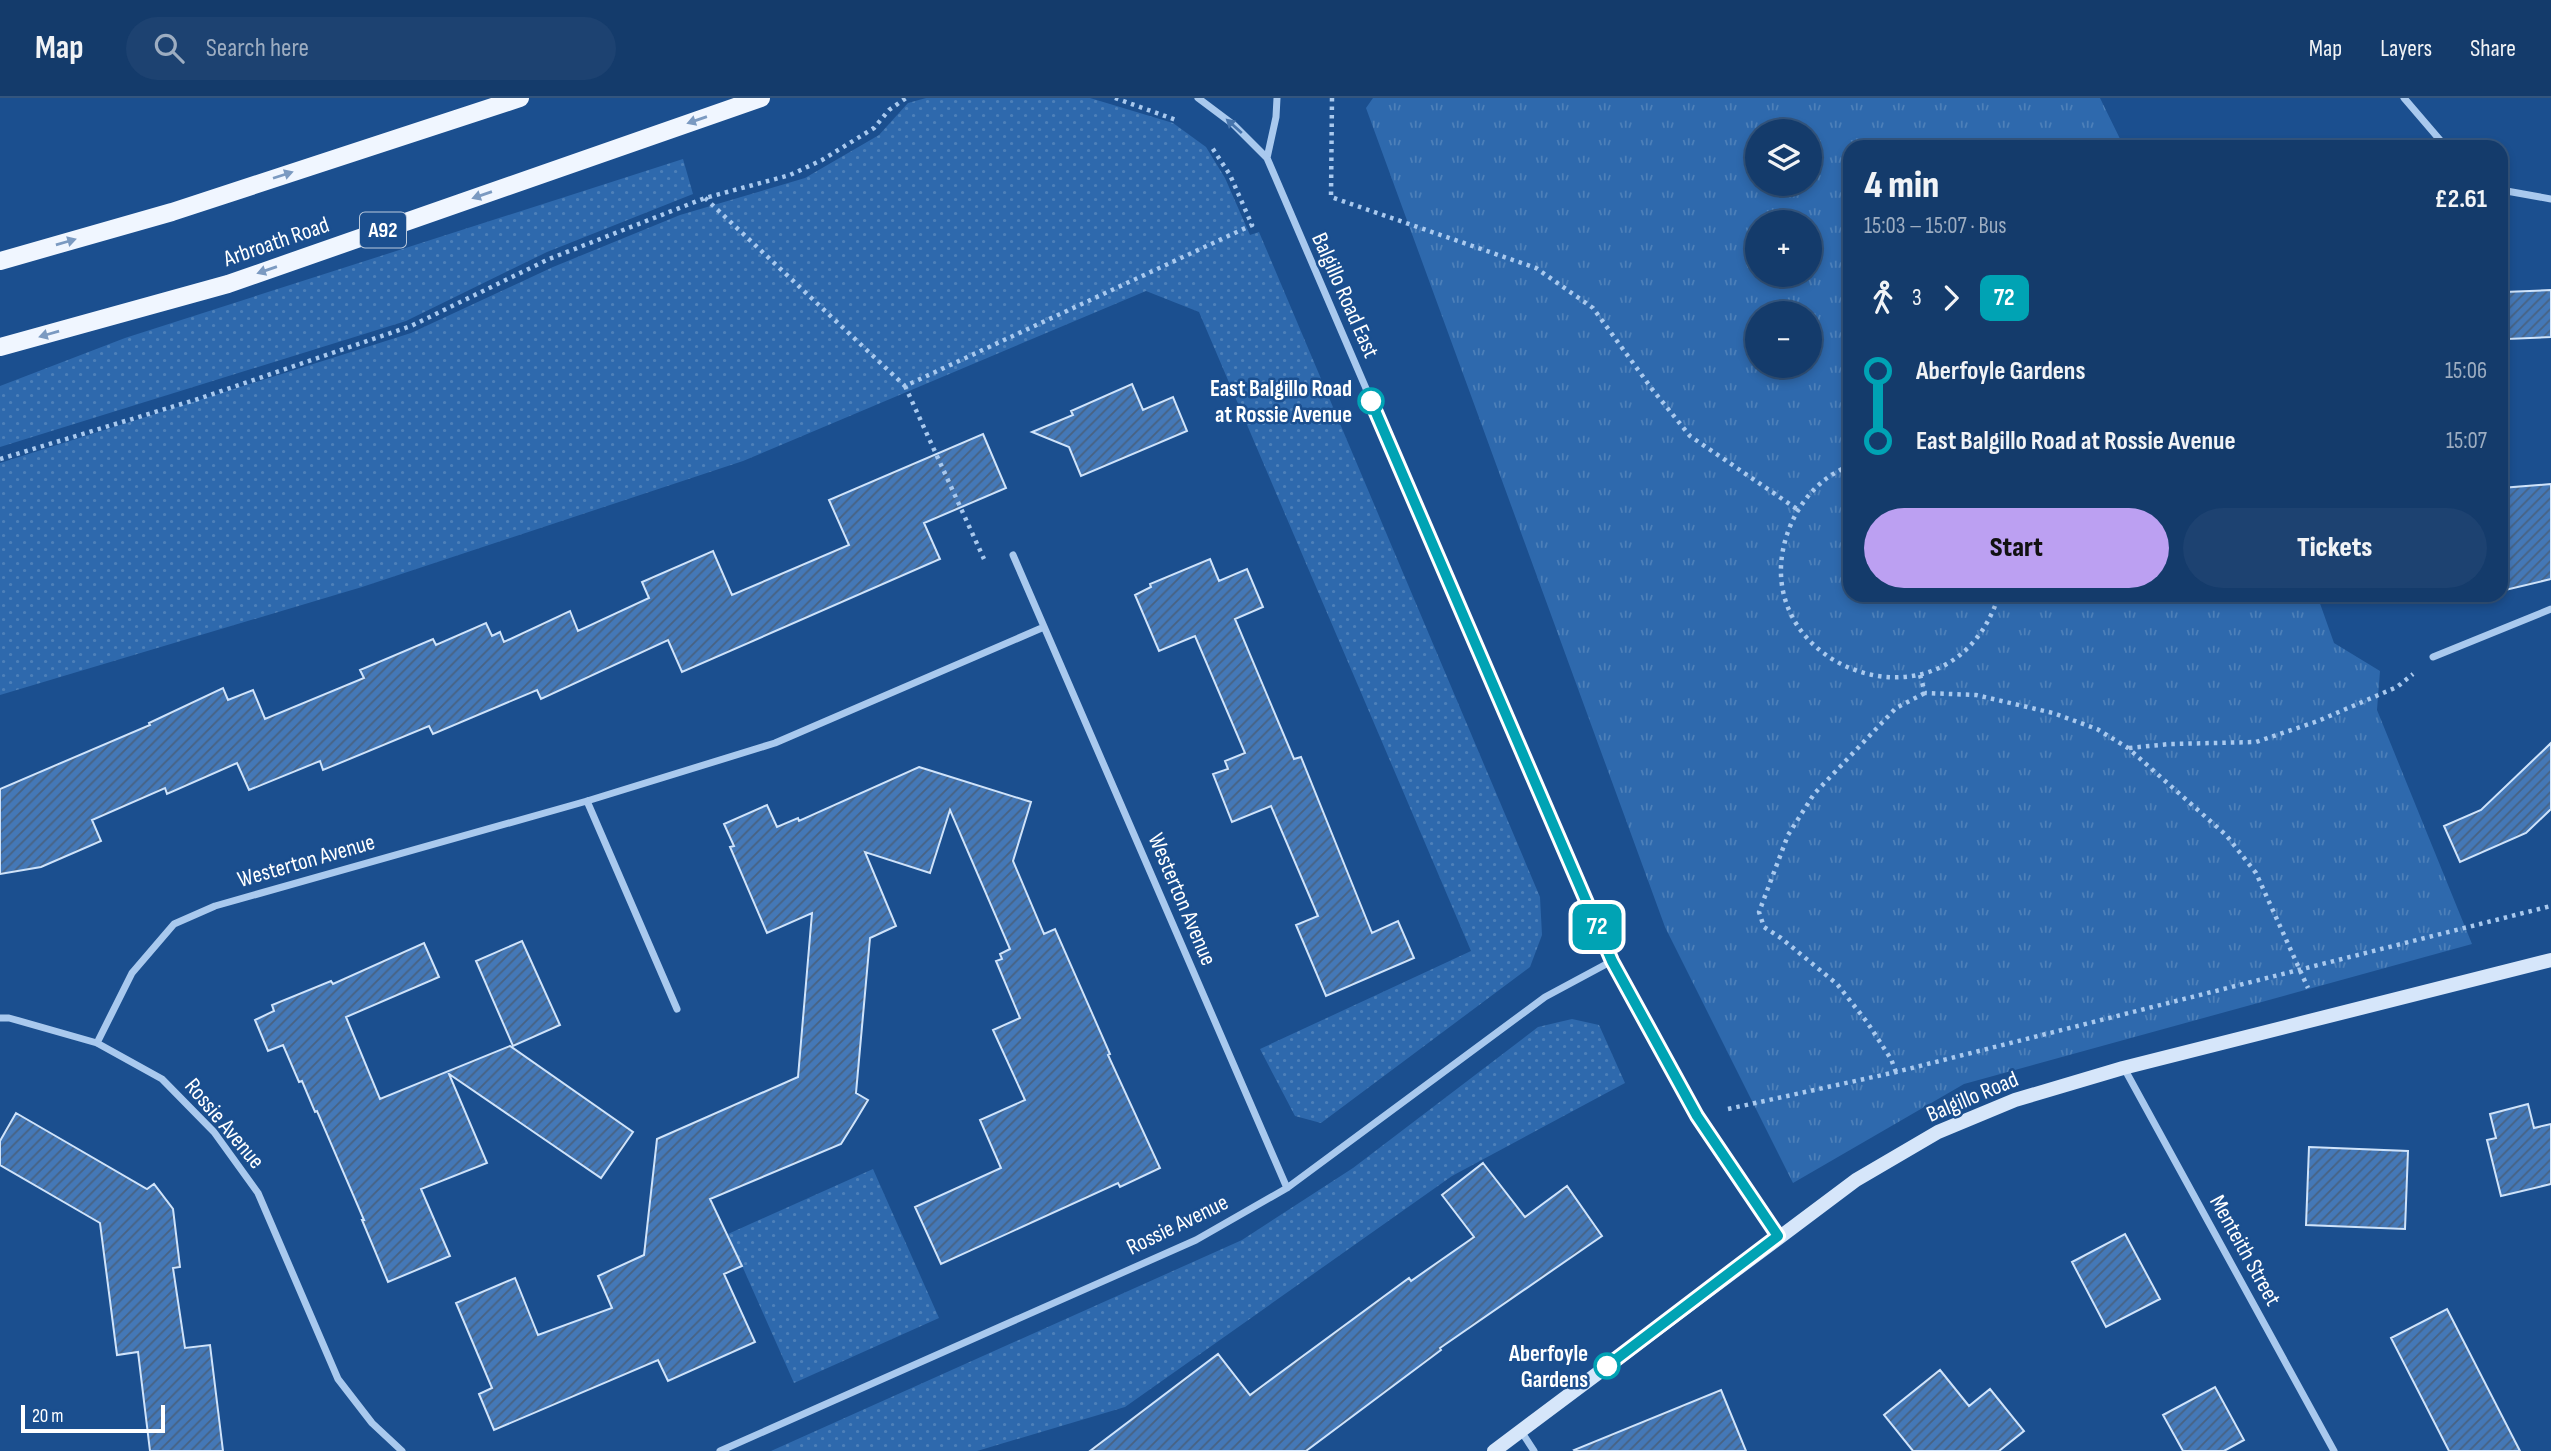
<!DOCTYPE html>
<html lang="en">
<head>
<meta charset="utf-8">
<style>
  body { margin:0; font-family:"Sofia Sans Condensed",sans-serif; background:#1d4271; color:#f1f3f6; height:100vh; display:flex; flex-direction:column; font-size:26px; white-space:nowrap }
  * { box-sizing:border-box; margin:0 }
  p { font-size:23px; color:#9dadc1 }
  .icon { flex:none; width:38px; height:38px; fill:none; stroke:currentColor; stroke-width:2; stroke-linecap:round; stroke-linejoin:round }
  .map { position:relative; flex:1; overflow:hidden }
  .drawer { position:absolute; left:1843px; top:42px; width:665px; height:462px; display:flex; flex-direction:column; background:#143b6b; border-radius:21px; box-shadow:0 4px 10px #0003,0 0 0 2px #33557e }
  .drawer>* { flex:none }
  .badge { padding:0 14px; border-radius:10px; font-size:24px; line-height:46px }
  .fabs { position:absolute; left:1745px; top:21px; display:grid; gap:14px }
  .fabs a { display:grid; place-items:center; width:77px; height:77px; border-radius:50%; background:#143b6b; box-shadow:0 4px 10px #0003,0 0 0 2px #33557e; font-size:35px }
  .scale { position:absolute; left:21px; bottom:18px; width:144px; box-sizing:border-box; padding-left:7px; border:4px solid #fff; border-top:0; font-size:19px; line-height:24px; white-space:nowrap; color:#fff; -webkit-text-stroke:5px #1b4f8f; paint-order:stroke }
  .map>.badge { position:absolute; translate:-50% -50%; box-shadow:0 0 0 4px #fff }
  .legs { display:flex; align-items:center; gap:10px; height:77px; padding:0 21px; font-size:23px }
  .legs p { margin-inline-start:auto }
  .summary { display:flex; align-items:center; justify-content:space-between; height:119px; padding:0 21px }
  h1 { font-size:38px; font-weight:800; line-height:52px }
  .button { display:flex; gap:14px; margin-top:auto; padding:14px 21px }
  .button a { flex:1; height:80px; border-radius:42px; background:#bca0f2; color:#111; font-size:28px; font-weight:800; line-height:80px; text-align:center }
  .button a+a { background:#1d4271; color:#f1f3f6 }
  ul { padding:0 21px; list-style:none }
  li { display:flex; align-items:center; gap:24px; height:70px; font-size:26px }
  li i { display:grid; place-items:center; width:10px; height:100%; margin:0 9px; background:currentColor }
  li i::after { content:''; width:18px; height:18px; margin:-9px; border:5px solid; border-radius:50%; background:#143b6b }
  li p { margin-inline-start:auto }
  li:first-child i { background:linear-gradient(#0000 50%,currentColor 0) }
  li:last-child i { background:linear-gradient(currentColor 50%,#0000 0) }
  header { display:flex; align-items:center; gap:42px; box-sizing:border-box; height:98px; padding:0 35px; background:#143b6b; border-bottom:2px solid #33557e }
  header strong { font-size:33px }
  nav { display:flex; gap:38px; margin-inline-start:auto; font-size:24px }
  .search { width:490px; height:63px; background:#1d4271; display:flex; align-items:center; gap:18px; box-sizing:border-box; padding:0 24px; border-radius:38px; color:#9dadc1; font-size:26px }
  .map>svg:first-child { display:block }
  .grass { fill:url(#grass-dots) }
  .park { fill:url(#park-tufts); fill-rule:evenodd }
  .building { fill:url(#building-hatch); stroke:#cfe3fa; stroke-width:2 }
  .lines { fill:none; stroke-linecap:round; stroke-linejoin:round }
  .path { stroke:#a9c9ee; stroke-width:4.5; stroke-dasharray:3.5 5; stroke-linecap:butt }
  .street { stroke:#a9c9ee; stroke-width:7 }
  .secondary { stroke:#d6e6fa; stroke-width:14 }
  .primary { stroke:#f0f6ff; stroke-width:18 }
  .oneway { fill:#7b9ac1 }
  .oneway2 { fill:#4674ac }
  .line-1-casing { stroke:#fff; stroke-width:16 }
  .line-1 { stroke:#00a3b4; stroke-width:10 }
  .stop-1-dot { fill:#fff; stroke:#00a3b4; stroke-width:3.5 }
  .labels { text-anchor:middle; stroke-width:5; stroke-linejoin:round; paint-order:stroke }
  .shield { fill:#1b4f8f; stroke:#bbcadd; stroke-width:2 }
  .shield-label { font-size:21px; font-weight:bold; fill:#fff }
  .street-label { font-size:23px; fill:#fff; stroke:#1b4f8f }
  .stop-label { font-size:23px; font-weight:bold; fill:#fff; stroke:#1b4f8f; text-anchor:end }
</style>
</head>
<body>
<header>
<strong>Map</strong>
<div class="search"><svg class="icon" aria-label="search" viewBox="0 0 24 24"><circle cx="10" cy="10" r="6"/><path d="M15 15l6 6"/></svg>Search here</div>
<nav><a>Map</a><a>Layers</a><a>Share</a></nav>
</header>
<div class="map">
<svg width="2551" height="1353" viewBox="0 0 2551 1353">
  <defs>
    <pattern id="grass-dots" width="8" height="8" patternUnits="userSpaceOnUse" patternTransform="scale(1.75)"><rect width="8" height="8" fill="#2e69ad"/><path d="M2 2h.1M6 6h.1" fill="none" stroke="#4d80b9" stroke-width="1.8" stroke-linecap="round"/></pattern>
    <pattern id="park-tufts" width="24" height="20" patternUnits="userSpaceOnUse" patternTransform="scale(1.75)"><rect width="24" height="20" fill="#2e69ad"/><path d="M3 7l-1-3M5 7V3M7 7l1-3M15 17l-1-3M17 17v-4M19 17l1-3" fill="none" stroke="#4d80b9"/></pattern>
    <pattern id="building-hatch" width="6" height="6" patternUnits="userSpaceOnUse" patternTransform="scale(1.75)"><rect width="6" height="6" fill="#4478b7"/><path d="M-1 1l2-2M0 6l6-6M5 7l2-2" fill="none" stroke="#486282"/></pattern>
  </defs>
  <rect width="100%" height="100%" fill="#1b4f8f"/>
  <path class="grass" d="M 926,0 L 1090,0 L 1173,25 L 1206,49 L 1225,80 L 1250,137 L 1259,134 L 1540,799 L 1542,837 L 1530,869 L 1321,1025 L 1295,1018 L 1260,951 L 1471,853 L 1199,214 L 1146,193 L 743,363 L 362,489 L 0,597 L 0,365 L 411,235 L 553,169 L 680,117 L 805,80 L 879,37 L 908,5 Z
    M 683,61 L 693,96 L 547,154 L 406,223 L 0,349 L 0,288 L 125,240 Z
    M 1572,921 L 1599,927 L 1625,985 L 1452,1078 L 1125,1309 L 977,1353 L 771,1353 L 1242,1142 L 1353,1070 L 1538,929 Z
    M 873,1071 L 939,1220 L 794,1285 L 728,1136 Z"/>
  <path class="park" d="M 1373,0 L 2100,0 L 2124,49 L 1850,49 L 1850,497 L 2317,497 L 2334,545 L 2380,573 L 2377,612 L 2472,846 L 1964,986 L 1793,1085 L 1665,829 L 1366,10 ZM 1757,33 L 1810,33 L 1810,86 L 1757,86 ZM 1757,124 L 1810,124 L 1810,177 L 1757,177 ZM 1757,215 L 1810,215 L 1810,268 L 1757,268 Z"/>
  <path class="building" d="M 2551,192 L 2551,239 L 2507,241 L 2505,194 Z
    M 1132,286 L 1143,312 L 1173,299 L 1187,333 L 1081,378 L 1069,349 L 1032,334 L 1073,317 L 1071,313 Z
    M 983,336 L 1006,390 L 924,425 L 940,461 L 682,574 L 668,542 L 541,601 L 537,592 L 433,636 L 429,628 L 323,672 L 320,663 L 249,692 L 237,665 L 167,696 L 165,690 L 92,722 L 101,743 L 41,769 L 0,776 L 0,691 L 150,627 L 149,625 L 223,590 L 228,602 L 253,592 L 265,621 L 364,580 L 360,572 L 433,541 L 436,547 L 486,525 L 492,538 L 500,534 L 504,544 L 570,513 L 578,533 L 649,500 L 642,484 L 713,453 L 732,497 L 849,447 L 829,402 Z
    M 2551,386 L 2551,481 L 2501,493 L 2501,390 Z
    M 1210,461 L 1219,483 L 1247,471 L 1263,509 L 1235,521 L 1294,661 L 1301,659 L 1372,835 L 1398,823 L 1414,860 L 1326,898 L 1296,827 L 1318,818 L 1271,708 L 1232,724 L 1213,676 L 1228,671 L 1225,663 L 1245,655 L 1195,538 L 1159,553 L 1135,497 L 1151,489 L 1150,486 Z
    M 2551,645 L 2551,711 L 2526,735 L 2460,764 L 2444,728 L 2481,712 Z
    M 919,669 L 1031,704 L 1013,763 L 1044,836 L 1055,831 L 1110,956 L 1108,957 L 1160,1070 L 1120,1089 L 1118,1085 L 941,1166 L 915,1109 L 1001,1070 L 980,1022 L 1025,1002 L 993,932 L 1020,920 L 996,863 L 1002,861 L 1000,856 L 1010,851 L 950,712 L 930,775 L 865,754 L 896,828 L 870,840 L 856,995 L 868,1002 L 856,1022 L 841,1046 L 710,1101 L 742,1168 L 724,1176 L 755,1244 L 668,1283 L 658,1262 L 494,1332 L 479,1296 L 492,1290 L 456,1205 L 515,1180 L 538,1237 L 612,1210 L 598,1178 L 644,1157 L 657,1041 L 798,979 L 812,815 L 767,835 L 730,749 L 734,748 L 724,726 L 767,707 L 777,729 L 798,720 L 799,723 Z
    M 522,843 L 560,927 L 513,948 L 476,863 Z
    M 424,845 L 439,879 L 346,919 L 380,1001 L 510,948 L 633,1034 L 601,1080 L 449,976 L 487,1065 L 421,1091 L 450,1158 L 388,1184 L 362,1122 L 364,1122 L 317,1013 L 315,1014 L 302,983 L 299,984 L 283,947 L 268,953 L 255,922 L 274,913 L 272,907 L 331,883 L 333,886 Z
    M 2528,1006 L 2534,1030 L 2551,1026 L 2551,1086 L 2501,1098 L 2487,1042 L 2496,1040 L 2490,1016 Z
    M 16,1015 L 147,1091 L 154,1086 L 173,1111 L 180,1169 L 173,1170 L 185,1250 L 210,1247 L 223,1353 L 150,1353 L 138,1254 L 117,1257 L 100,1125 L 0,1067 L 0,1043 Z
    M 2309,1049 L 2408,1053 L 2405,1131 L 2306,1127 Z
    M 1483,1065 L 1525,1119 L 1567,1088 L 1602,1138 L 1440,1250 L 1441,1252 L 1306,1353 L 1090,1353 L 1218,1256 L 1250,1297 L 1409,1180 L 1411,1183 L 1474,1139 L 1442,1097 Z
    M 2125,1136 L 2160,1201 L 2106,1229 L 2072,1164 Z
    M 2447,1211 L 2520,1353 L 2449,1353 L 2391,1240 Z
    M 1940,1272 L 1969,1308 L 1990,1291 L 2024,1333 L 1999,1353 L 1913,1353 L 1884,1317 Z
    M 2215,1289 L 2244,1342 L 2224,1353 L 2183,1353 L 2163,1317 Z
    M 1721,1292 L 1746,1353 L 1575,1353 L 1574,1352 Z"/>
  <g class="lines">
    <path class="path" d="M 1115,0 L 1176,22
      M 1332,0 L 1331,99 L 1536,170 L 1593,210 L 1652,291 L 1690,338 L 1797,411
      M 705,100 L 905,288 L 1252,127 L 1230,77 L 1211,48
      M 905,288 L 984,461
      M 0,361 L 198,301 L 411,228 L 549,161 L 705,100 L 790,77 L 822,62 L 874,30 L 889,12 L 906,0
      M 1850,368 C 1823,377 1802,401 1791,426 C 1732,565 1949,652 1999,497
      M 1920,577 L 1925,595 L 1976,597 L 2053,615 L 2097,631 L 2128,650 L 2226,737 L 2256,775 L 2308,890
      M 2129,650 L 2170,646 L 2256,644 L 2318,623 L 2397,589 L 2413,576
      M 1896,974 L 1891,961 L 1867,924 L 1837,886 L 1781,840 L 1764,829 L 1759,814 L 1788,737 L 1814,696 L 1896,610 L 1925,595
      M 1728,1011 L 1896,974 L 2551,808"/>
    <path class="street" d="M 1198,0 L 1234,27 L 1267,60 L 1612,863 L 1697,1018 L 1778,1138
      M 2404,0 L 2446,49
      M 1267,60 L 1276,19 L 1277,0
      M 2501,92 L 2551,101
      M 1013,457 L 1287,1090
      M 2433,559 L 2551,511
      M 587,703 L 677,911
      M 0,920 L 9,920 L 97,945 L 162,981 L 214,1034 L 258,1095 L 338,1281 L 372,1325 L 402,1353
      M 97,945 L 132,875 L 174,826 L 215,808 L 587,703 L 775,645 L 1044,529
      M 2124,970 L 2334,1353
      M 1521,1333 L 1534,1353
      M 720,1353 L 1196,1142 L 1287,1090 L 1545,899 L 1612,863"/>
    <path class="secondary" d="M 1494,1353 L 1856,1082 L 1938,1034 L 2015,1002 L 2123,970 L 2551,862"/>
    <path class="primary" d="M 0,163 L 172,114 L 520,0
      M 0,249 L 228,186 L 761,0"/>
  </g>
  <defs><path id="oneway-solid" d="M-6-.8H1V-3.2L6.5 0L1 3.2V.8H-6Z" transform="scale(1.75)"/></defs>
  <g class="oneway">
    <use href="#oneway-solid" transform="translate(697 22) rotate(161)"/>
    <use href="#oneway-solid" transform="translate(283 77) rotate(-18)"/>
    <use href="#oneway-solid" transform="translate(482 97) rotate(161)"/>
    <use href="#oneway-solid" transform="translate(66 144) rotate(-16)"/>
    <use href="#oneway-solid" transform="translate(267 172) rotate(161)"/>
    <use href="#oneway-solid" transform="translate(49 236) rotate(164)"/>
  </g>
  <use class="oneway2" href="#oneway-solid" transform="translate(1234 28) rotate(-138)"/>
  <g class="lines">
    <g class="line-1-casing">
      <path id="line-1" d="M 1371,303 L 1612,863 L 1697,1018 L 1778,1138 L 1607,1268"/>
    </g>
    <use href="#line-1" class="line-1"/>
  </g>
  <g class="stop-1-dot">
    <circle cx="1371" cy="303" r="12"/>
    <circle cx="1607" cy="1268" r="12"/>
  </g>
  <g class="labels">
    <rect class="shield" x="360" y="114.5" width="46" height="35" rx="5"/>
    <g class="shield-label">
      <text x="383" y="139">A92</text>
    </g>
    <g class="street-label">
      <text transform="translate(276 143) rotate(-19)" y="8">Arbroath Road</text>
      <text transform="translate(1346 197) rotate(66)" y="8">Balgillo Road East</text>
      <text transform="translate(306 762) rotate(-16)" y="8">Westerton Avenue</text>
      <text transform="translate(1183 801) rotate(67)" y="8">Westerton Avenue</text>
      <text transform="translate(1972 998) rotate(-23)" y="8">Balgillo Road</text>
      <text transform="translate(225 1025) rotate(50)" y="8">Rossie Avenue</text>
      <text transform="translate(1177 1126) rotate(-26)" y="8">Rossie Avenue</text>
      <text transform="translate(2246 1152) rotate(61)" y="8">Menteith Street</text>
    </g>
    <g class="stop-label">
      <text x="1352" y="298">East Balgillo Road<tspan x="1352" dy="26">at Rossie Avenue</tspan></text>
      <text x="1588" y="1263">Aberfoyle<tspan x="1588" dy="26">Gardens</tspan></text>
    </g>
  </g>
</svg>
<div class="fabs">
<a><svg class="icon" aria-label="layers" viewBox="0 0 24 24"><path d="M12 4l9 5-9 5-9-5zM3 14l9 5 9-5"/></svg></a>
<a>+</a>
<a>−</a>
</div>
<div class="scale">20 m</div>
<b class="badge" style="left:1597px;top:829px;background:#00a3b4;color:#fff">72</b>
<section class="drawer">
<div class="summary"><div><h1>4 min</h1><p>15:03 – 15:07 · Bus</p></div><b>£2.61</b></div>
<div class="legs"><svg class="icon" aria-label="walk" viewBox="0 0 24 24"><circle cx="13" cy="4" r="2"/><path d="M13 8l-2 6 4 7M11 14l-3 7M7 12l3-4h3l4 4"/></svg>3<svg class="icon" aria-label="forward" viewBox="0 0 24 24"><path d="M9 5l7 7-7 7"/></svg><b class="badge" style="background:#00a3b4;color:#fff">72</b></div>
<ul>
<li><i style="color:#00a3b4"></i><b>Aberfoyle Gardens</b><p>15:06</p></li>
<li><i style="color:#00a3b4"></i><b>East Balgillo Road at Rossie Avenue</b><p>15:07</p></li>
</ul>
<div class="button"><a>Start</a><a>Tickets</a></div>
</section>
</div>
</body>
</html>
